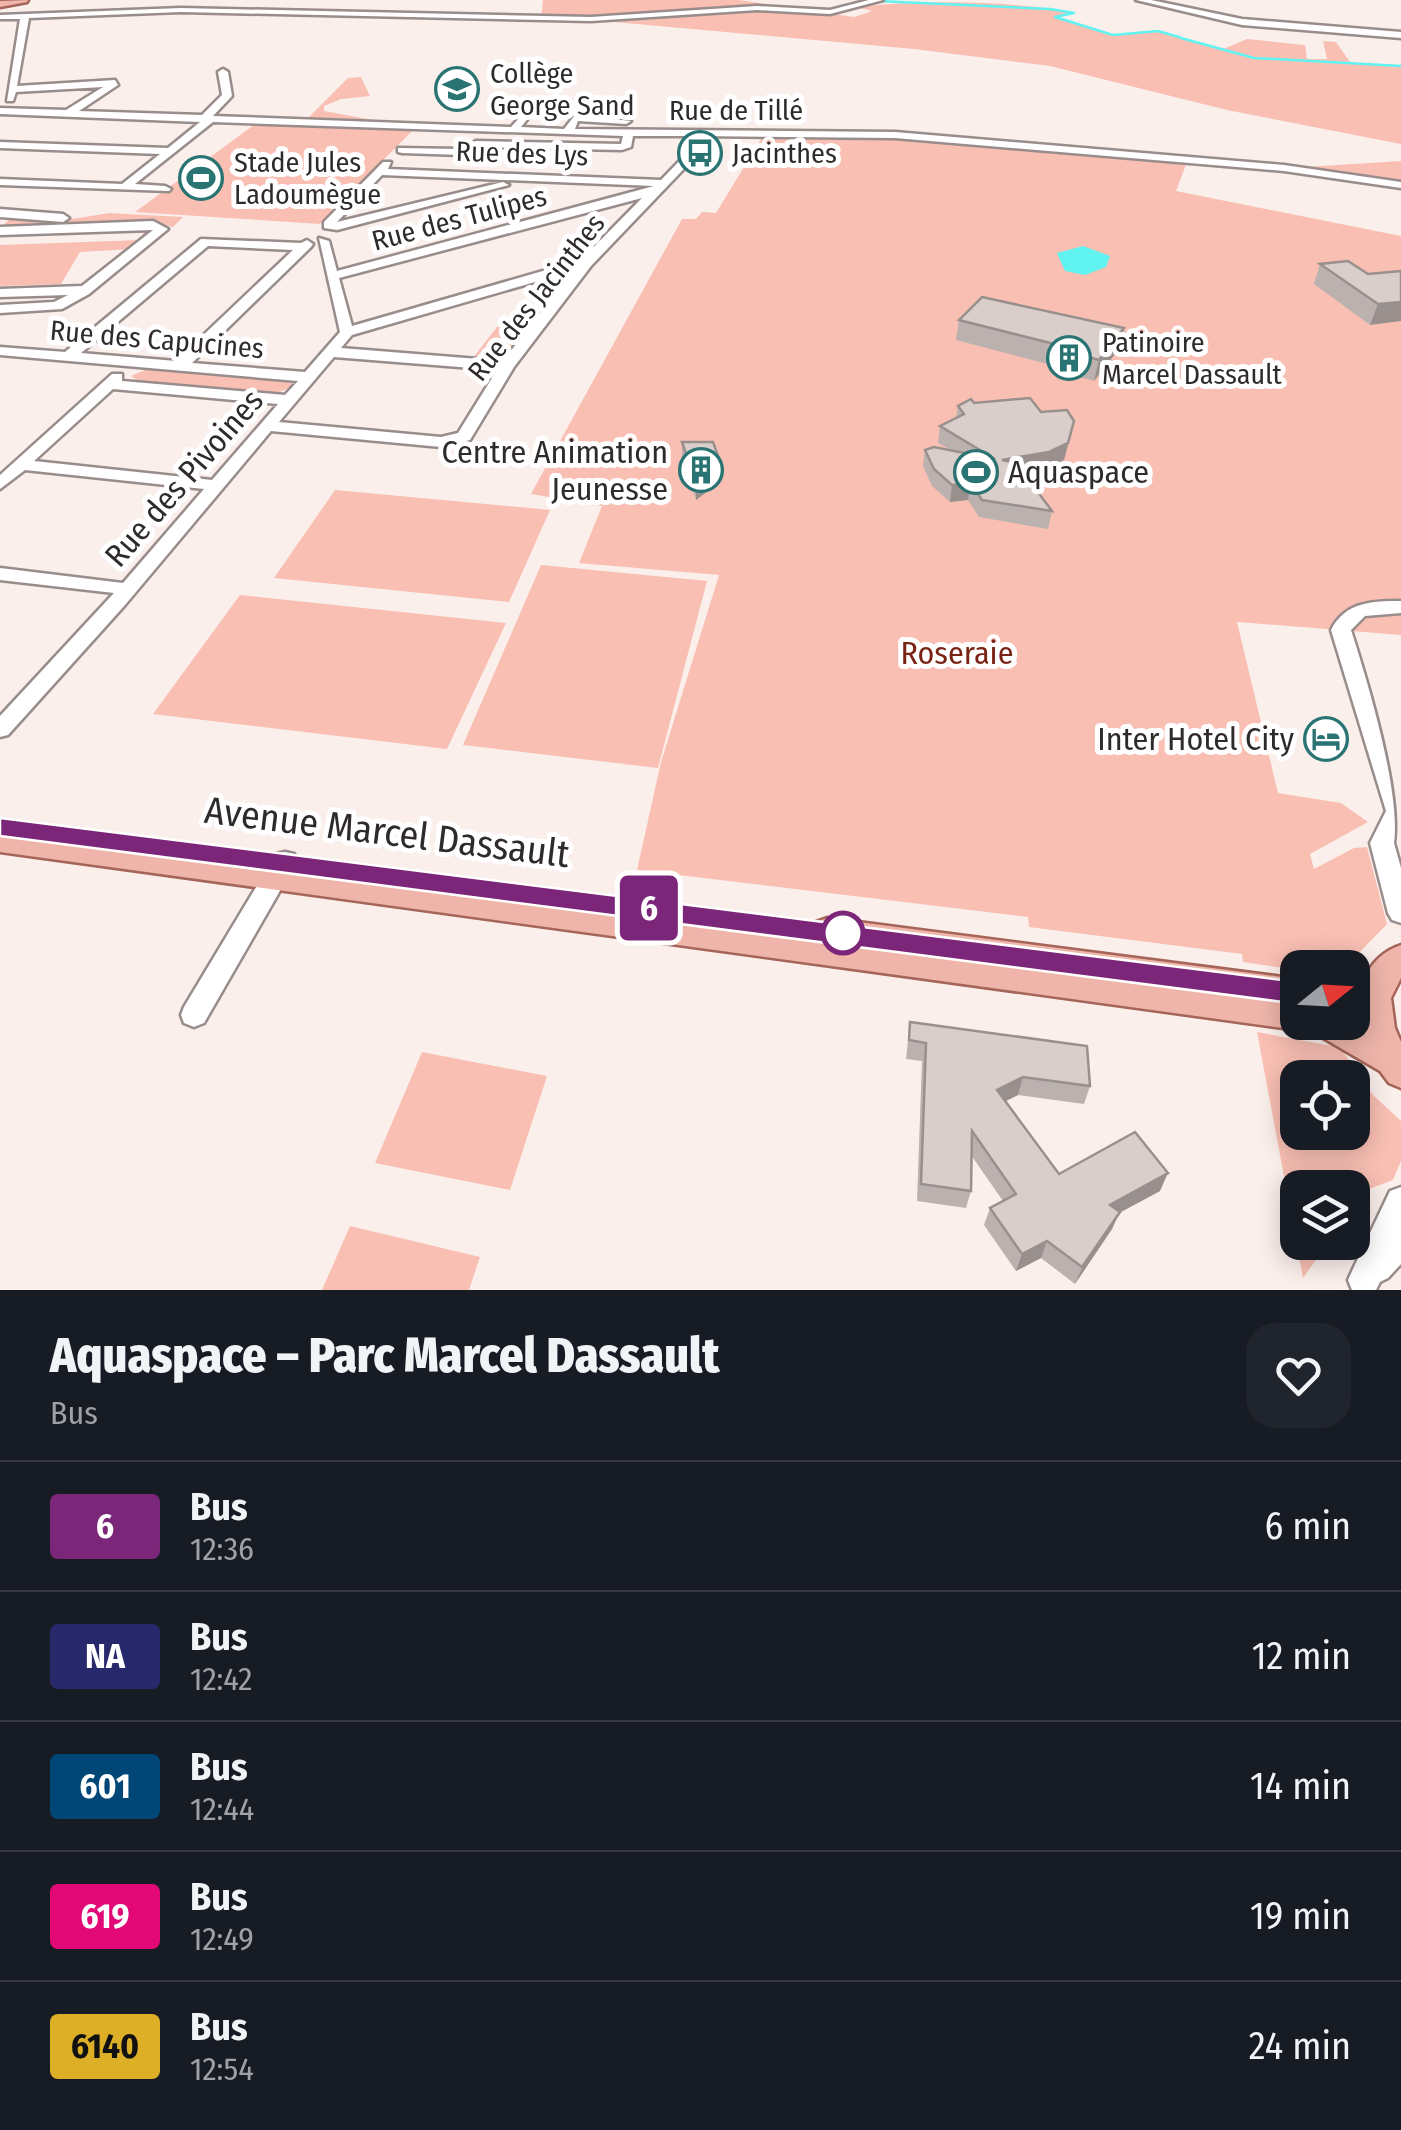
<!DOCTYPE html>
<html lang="fr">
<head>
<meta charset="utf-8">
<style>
  body { margin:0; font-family:"Fira Sans Condensed",sans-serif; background:#20242c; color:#f1f3f6; height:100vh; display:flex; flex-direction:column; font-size:38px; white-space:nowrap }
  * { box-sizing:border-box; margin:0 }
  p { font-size:32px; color:#9ea1a6 }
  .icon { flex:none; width:55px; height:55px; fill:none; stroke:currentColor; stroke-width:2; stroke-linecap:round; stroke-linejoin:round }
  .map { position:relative; height:1290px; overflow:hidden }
  .side { display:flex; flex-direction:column; background:#171b24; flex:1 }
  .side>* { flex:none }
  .badge { padding:0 20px; border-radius:8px; font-size:35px; line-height:65px }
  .needle { width:65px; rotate:72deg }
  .tools { position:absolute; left:1280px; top:950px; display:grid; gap:20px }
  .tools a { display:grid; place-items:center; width:90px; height:90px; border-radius:20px; background:#171b24; box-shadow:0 5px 25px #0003; font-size:50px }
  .map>.badge { position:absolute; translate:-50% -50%; box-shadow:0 0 0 5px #fff }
  .round { display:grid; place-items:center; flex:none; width:105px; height:105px; border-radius:30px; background:#20242c }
  .summary { display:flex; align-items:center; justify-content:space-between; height:170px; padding:0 50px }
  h1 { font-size:48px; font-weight:800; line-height:75px }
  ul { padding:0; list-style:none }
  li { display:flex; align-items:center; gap:30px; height:130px; padding:0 50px; border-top:2px solid #363941 }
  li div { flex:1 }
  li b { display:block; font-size:38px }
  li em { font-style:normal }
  li .badge { min-width:110px; font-weight:700; text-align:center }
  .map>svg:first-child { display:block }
  .green { fill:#f9bfb3; fill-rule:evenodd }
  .water { fill:#61f3f0 }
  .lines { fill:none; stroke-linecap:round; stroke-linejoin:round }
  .stream { stroke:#61f3f0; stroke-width:2.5 }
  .minor-casing { stroke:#998d8b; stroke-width:5 }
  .major-casing { stroke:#a56558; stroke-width:5 }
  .minor { fill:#fff; fill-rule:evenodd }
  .major { fill:#efb5aa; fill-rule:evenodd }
  .wall { fill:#bbb1af }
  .shaded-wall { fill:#99908e }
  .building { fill:#dacecb; stroke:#99908e; stroke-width:2.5 }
  .line { fill:#7c2679; stroke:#fff; stroke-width:2.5 }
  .stop-dot { fill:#fff; stroke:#7c2679; stroke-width:5 }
  .labels { text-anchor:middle; stroke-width:10; stroke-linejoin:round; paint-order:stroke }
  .far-poi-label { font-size:28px; fill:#2f2b2a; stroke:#fff; text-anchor:start }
  .far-street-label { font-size:28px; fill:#2f2b2a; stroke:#fff }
  .poi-label { font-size:32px; fill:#2f2b2a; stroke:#fff; text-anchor:end }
  .street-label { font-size:32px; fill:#2f2b2a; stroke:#fff }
  .park-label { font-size:32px; fill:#7a2315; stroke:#fff }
  .near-street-label { font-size:38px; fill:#2f2b2a; stroke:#fff }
</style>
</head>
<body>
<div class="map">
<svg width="1401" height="1290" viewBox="0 0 1401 1290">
  <rect width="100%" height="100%" fill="#fbefec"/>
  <path class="green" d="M 543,0 L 739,0 L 854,17 L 872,11 L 856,7 C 918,0 1013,0 1074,13 L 1058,17 L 1113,35 L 1158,31 L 1221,50 L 1247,39 L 1305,45 L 1307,59 L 1327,59 L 1323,41 L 1336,42 L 1350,62 L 1401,67 L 1401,144 L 1227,110 L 1050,66 L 914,49 L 603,21 L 541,20 Z
    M 361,77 L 370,96 L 341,99 L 324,106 L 324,111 L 379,121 L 304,122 L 348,78 Z
    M 254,125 L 413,130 L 320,224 L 135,212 Z
    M 764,134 L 929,140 L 1187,162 L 1176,191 L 1401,236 L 1401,635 L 1237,622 L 1278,793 L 1341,803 L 1368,822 L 1310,854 L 1314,869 L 1354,848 L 1367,847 L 1387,924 L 1345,967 L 1297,970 L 1243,962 L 1242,954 L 1029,927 L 1028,917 L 637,870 L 661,762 L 719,575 L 579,563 L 602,506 L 531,494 L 682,219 L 696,219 L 702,212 L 716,213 Z
    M 1401,161 L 1401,184 L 1306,167 Z
    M 109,213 L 183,217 L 173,227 L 155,222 L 0,228 L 13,216 L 66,220 Z
    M 147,228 L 154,231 L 131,249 L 80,252 L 61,284 L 0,286 L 0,245 L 139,240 Z
    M 497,327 L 528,329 L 506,358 L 472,359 Z
    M 147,369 L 272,380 L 292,383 L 292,387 L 272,395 L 139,381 L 131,376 Z
    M 335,490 L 550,510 L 509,602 L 274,578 Z
    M 541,565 L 707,581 L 658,768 L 463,745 Z
    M 240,595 L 506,623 L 447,749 L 153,714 Z
    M 1257,1032 L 1332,1046 L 1344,1053 L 1373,1095 L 1401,1121 L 1401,1161 L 1393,1180 L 1364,1191 L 1353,1207 L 1352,1188 L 1298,1188 L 1298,1242 L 1328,1243 L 1303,1278 ZM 1298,1078 L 1352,1078 L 1352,1132 L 1298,1132 Z
    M 422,1052 L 547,1076 L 510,1190 L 375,1163 Z
    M 350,1226 L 480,1257 L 469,1290 L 322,1290 Z"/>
  <path class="water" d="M 1083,246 L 1110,256 L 1106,267 L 1085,275 L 1065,271 L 1057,253 Z"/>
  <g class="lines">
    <path class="stream" d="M 878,1 L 1050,9 L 1074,13 L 1055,17 L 1113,35 L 1158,31 L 1179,37
      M 1181,38 L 1254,58 L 1401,66"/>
    <g class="minor-casing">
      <path id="minor" d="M 869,0 L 883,0 L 830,14 L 757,10 L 591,21 L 181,12 L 29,18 L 17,86 L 115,80 L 118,85 L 79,111 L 202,115 L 222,95 L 218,72 L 223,69 L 228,72 L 232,96 L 213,116 L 511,127 L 533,103 L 538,106 L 521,127 L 564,129 L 575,115 L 631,121 L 626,124 L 578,121 L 575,129 L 895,132 L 1284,165 L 1401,182 L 1401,188 L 1284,171 L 895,138 L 700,136 L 700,152 L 591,266 L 514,367 L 470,440 L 441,447 L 271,431 L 125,605 L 8,735 L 0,737 L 0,716 L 114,593 L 0,580 L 0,568 L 123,583 L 204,489 L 25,470 L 0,489 L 0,475 L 112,374 L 122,374 L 122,381 L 285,395 L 298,381 L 0,355 L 0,347 L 65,352 L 201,239 L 301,243 L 307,240 L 313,244 L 311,247 L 192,363 L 305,372 L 340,332 L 319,238 L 329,241 L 337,271 L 654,186 L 382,175 L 337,222 L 503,182 L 509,185 L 337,230 L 324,228 L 324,222 L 383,162 L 391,162 L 388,169 L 661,180 L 691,149 L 690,136 L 633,136 L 631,147 L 622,150 L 478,147 L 462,155 L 402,153 L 398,152 L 398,148 L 460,149 L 476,141 L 621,144 L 623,136 L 213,122 L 135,184 L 165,186 L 171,189 L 169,191 L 0,185 L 0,179 L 122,184 L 160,154 L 0,148 L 0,142 L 168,148 L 200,122 L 0,114 L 0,108 L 66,110 L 103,87 L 16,92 L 13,101 L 7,101 L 20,19 L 0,19 L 0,15 L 181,8 L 591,17 L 757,6 L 830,10 ZM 642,198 L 581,260 L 352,326 L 339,278 ZM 208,246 L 293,250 L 176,361 L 81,353 ZM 573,271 L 503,361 L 341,348 L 352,335 ZM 334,357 L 497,370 L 458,433 L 441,437 L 279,422 ZM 113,389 L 278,404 L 212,480 L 34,461 Z
        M 1136,0 L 1151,0 L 1242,19 L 1401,32 L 1401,38 L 1242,25 Z
        M 0,209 L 63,214 L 69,218 L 63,222 L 0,217 Z
        M 153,221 L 168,229 L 89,294 L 62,309 L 0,313 L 0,305 L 54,302 L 68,295 L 0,297 L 0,289 L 82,286 L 153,230 L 0,235 L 0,227 Z
        M 1401,601 L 1401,613 L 1365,616 L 1351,630 C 1368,683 1401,793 1394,843 L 1401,868 L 1401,923 L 1392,920 L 1388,913 L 1370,843 L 1386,811 L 1331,630 C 1345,602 1372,601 1401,601 Z
        M 285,852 L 294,854 L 297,861 L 204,1023 L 194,1027 L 184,1023 L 181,1015 L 184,1007 L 276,854 Z
        M 1401,1187 L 1401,1264 L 1388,1278 L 1380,1282 L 1376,1290 L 1352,1290 L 1348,1280 L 1353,1269 L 1390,1191 Z"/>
    </g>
    <g class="major-casing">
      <path id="major" d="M 28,0 L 27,2 L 0,7 L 0,1 Z
        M 0,830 L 814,937 L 811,931 L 816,922 L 827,918 L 1298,979 L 1298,1022 L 1352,1020 L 1360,1024 C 1353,991 1368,956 1401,945 L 1401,978 L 1391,998 L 1395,1028 L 1401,1042 L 1401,1088 L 1389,1083 L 1380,1071 L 1313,1032 L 1310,1025 L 1298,1030 L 0,852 Z"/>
    </g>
    <use href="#minor" class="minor"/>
    <use href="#major" class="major"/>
  </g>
  <path class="wall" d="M 1320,264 L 1368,274 L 1401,271 L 1370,325 L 1314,284 Z
    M 959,320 L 1124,328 L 1119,349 L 1094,381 L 1058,371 L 1059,367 L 956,340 Z
    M 974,403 L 1041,412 L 1074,421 L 1064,460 L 1046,468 L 1024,472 L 1052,511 L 1048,529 L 979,517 L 968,500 L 950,502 L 932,486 L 923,466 L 925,450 L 951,450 L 938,443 L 940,426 L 956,418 L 958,406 Z
    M 682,442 L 721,464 L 721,481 L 696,500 L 682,459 Z
    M 910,1022 L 1090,1086 L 1084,1104 L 1018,1095 L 1005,1101 L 1059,1174 L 1160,1191 L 1119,1213 L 1112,1229 L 1075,1284 L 1041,1258 L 1016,1271 L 984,1225 L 990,1208 L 1003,1201 L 971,1155 L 971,1191 L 966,1208 L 917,1201 L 922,1061 L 906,1059 Z"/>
  <path class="shaded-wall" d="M 1401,302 L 1401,321 L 1370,325 L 1378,304 Z
    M 1124,328 L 1119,349 L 1094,381 L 1099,360 Z
    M 1074,421 L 1064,460 L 1046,468 L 999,477 L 1002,460 Z
    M 721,464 L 721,481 L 696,500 L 696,483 Z
    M 971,483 L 968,500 L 950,502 L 952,485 Z
    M 1023,1077 L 1018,1095 L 992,1108 L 997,1090 Z
    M 1168,1173 L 1160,1191 L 1119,1213 L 1112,1229 L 1075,1284 L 1110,1205 Z
    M 1047,1241 L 1041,1258 L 1016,1271 L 1022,1254 Z"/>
  <path class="building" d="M 1348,261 L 1368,274 L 1401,271 L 1401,302 L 1378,304 L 1320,264 Z
    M 982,297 L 1124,328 L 1099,360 L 1063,350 L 1066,347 L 959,320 Z
    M 1030,398 L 1041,412 L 1067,410 L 1074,421 L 1068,443 L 1049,452 L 1002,460 L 1016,463 L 1052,511 L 982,500 L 971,483 L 952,485 L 934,469 L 925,450 L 934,447 L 995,459 L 940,426 L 964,414 L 958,406 L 971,399 L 974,403 Z
    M 682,442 L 713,442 L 721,464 L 696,483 Z
    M 910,1022 L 1087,1046 L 1090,1086 L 1023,1077 L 997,1090 L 1059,1174 L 1135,1132 L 1168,1173 L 1110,1205 L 1120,1212 L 1082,1267 L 1047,1241 L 1022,1254 L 990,1208 L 1016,1194 L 972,1131 L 971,1191 L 921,1184 L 926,1043 L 909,1040 Z"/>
  <path class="line" d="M 0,818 L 1298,982 L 1310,993 L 1298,1004 L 0,836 Z"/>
  <defs>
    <g id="school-ring" transform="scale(2.25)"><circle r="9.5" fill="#fff" stroke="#297372" stroke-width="1.5"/><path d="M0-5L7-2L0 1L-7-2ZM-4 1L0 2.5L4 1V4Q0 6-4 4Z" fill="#297372"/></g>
    <g id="bus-ring" transform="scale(2.25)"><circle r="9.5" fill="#fff" stroke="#297372" stroke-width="1.5"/><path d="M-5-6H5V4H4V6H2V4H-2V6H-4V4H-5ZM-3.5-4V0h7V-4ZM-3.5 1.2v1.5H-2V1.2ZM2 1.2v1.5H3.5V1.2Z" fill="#297372"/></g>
    <g id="stadium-ring" transform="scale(2.25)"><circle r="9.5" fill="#fff" stroke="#297372" stroke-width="1.5"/><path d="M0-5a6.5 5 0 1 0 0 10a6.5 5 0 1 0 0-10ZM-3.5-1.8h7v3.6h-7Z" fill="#297372"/></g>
    <g id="building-ring" transform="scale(2.25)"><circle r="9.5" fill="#fff" stroke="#297372" stroke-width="1.5"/><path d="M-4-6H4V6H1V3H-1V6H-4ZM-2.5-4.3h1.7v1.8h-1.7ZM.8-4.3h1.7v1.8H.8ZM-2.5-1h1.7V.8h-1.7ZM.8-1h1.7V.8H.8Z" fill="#297372"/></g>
    <g id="hotel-ring" transform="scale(2.25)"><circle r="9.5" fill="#fff" stroke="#297372" stroke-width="1.5"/><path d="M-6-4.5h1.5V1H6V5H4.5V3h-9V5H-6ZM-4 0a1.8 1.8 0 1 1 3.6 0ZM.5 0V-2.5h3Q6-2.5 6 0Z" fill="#297372"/></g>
  </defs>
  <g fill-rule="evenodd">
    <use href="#school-ring" x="457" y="89"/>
    <use href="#bus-ring" x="700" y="153"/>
    <use href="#stadium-ring" x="201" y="178"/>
    <use href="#building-ring" x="1069" y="358"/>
    <use href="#building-ring" x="701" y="470"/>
    <use href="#stadium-ring" x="976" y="472"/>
    <use href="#hotel-ring" x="1326" y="739"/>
  </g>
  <circle class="stop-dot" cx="843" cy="933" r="20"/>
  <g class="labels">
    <g class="far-poi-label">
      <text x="490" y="83">Collège<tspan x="490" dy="32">George Sand</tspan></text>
      <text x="732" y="163">Jacinthes</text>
      <text x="234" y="172">Stade Jules<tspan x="234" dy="32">Ladoumègue</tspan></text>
      <text x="1102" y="352">Patinoire<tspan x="1102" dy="32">Marcel Dassault</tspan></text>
    </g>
    <g class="far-street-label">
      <text x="736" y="120">Rue de Tillé</text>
      <text transform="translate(522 153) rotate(2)" y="10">Rue des Lys</text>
      <text transform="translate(459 218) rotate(-15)" y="10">Rue des Tulipes</text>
      <text transform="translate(536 297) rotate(-52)" y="10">Rue des Jacinthes</text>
      <text transform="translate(157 339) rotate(5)" y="10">Rue des Capucines</text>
    </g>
    <g class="poi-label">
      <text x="668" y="463">Centre Animation<tspan x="668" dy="37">Jeunesse</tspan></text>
      <text x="1008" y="483" text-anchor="start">Aquaspace</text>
      <text x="1294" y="750">Inter Hotel City</text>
    </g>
    <g class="street-label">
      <text transform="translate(184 478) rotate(-49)" y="11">Rue des Pivoines</text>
    </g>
    <g class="park-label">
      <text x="957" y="664">Roseraie</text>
    </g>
    <g class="near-street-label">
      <text transform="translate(387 832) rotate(7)" y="13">Avenue Marcel Dassault</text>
    </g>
  </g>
</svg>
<div class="tools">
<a><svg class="needle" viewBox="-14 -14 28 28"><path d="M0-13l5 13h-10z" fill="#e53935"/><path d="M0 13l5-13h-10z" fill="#9ea1a6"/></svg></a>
<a><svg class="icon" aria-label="locate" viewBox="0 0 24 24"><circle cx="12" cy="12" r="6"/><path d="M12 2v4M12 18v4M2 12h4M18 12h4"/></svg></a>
<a><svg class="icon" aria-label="layers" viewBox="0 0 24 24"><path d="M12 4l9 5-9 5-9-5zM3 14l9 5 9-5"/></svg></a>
</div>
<b class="badge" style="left:649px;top:908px;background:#7c2679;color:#fff">6</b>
</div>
<section class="side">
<div class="summary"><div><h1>Aquaspace – Parc Marcel Dassault</h1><p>Bus</p></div><a class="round"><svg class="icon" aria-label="heart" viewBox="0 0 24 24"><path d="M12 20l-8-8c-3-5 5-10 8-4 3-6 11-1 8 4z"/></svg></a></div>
<ul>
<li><span class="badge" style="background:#7c2679;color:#fff">6</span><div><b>Bus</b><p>12:36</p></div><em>6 min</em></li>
<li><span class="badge" style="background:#28296c;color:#fff">NA</span><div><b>Bus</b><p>12:42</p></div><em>12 min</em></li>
<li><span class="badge" style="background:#004677;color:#fff">601</span><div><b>Bus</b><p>12:44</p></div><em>14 min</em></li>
<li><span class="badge" style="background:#e20977;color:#fff">619</span><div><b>Bus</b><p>12:49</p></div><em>19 min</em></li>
<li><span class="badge" style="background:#ddaf27;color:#111">6140</span><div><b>Bus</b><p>12:54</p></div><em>24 min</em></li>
</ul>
</section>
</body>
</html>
